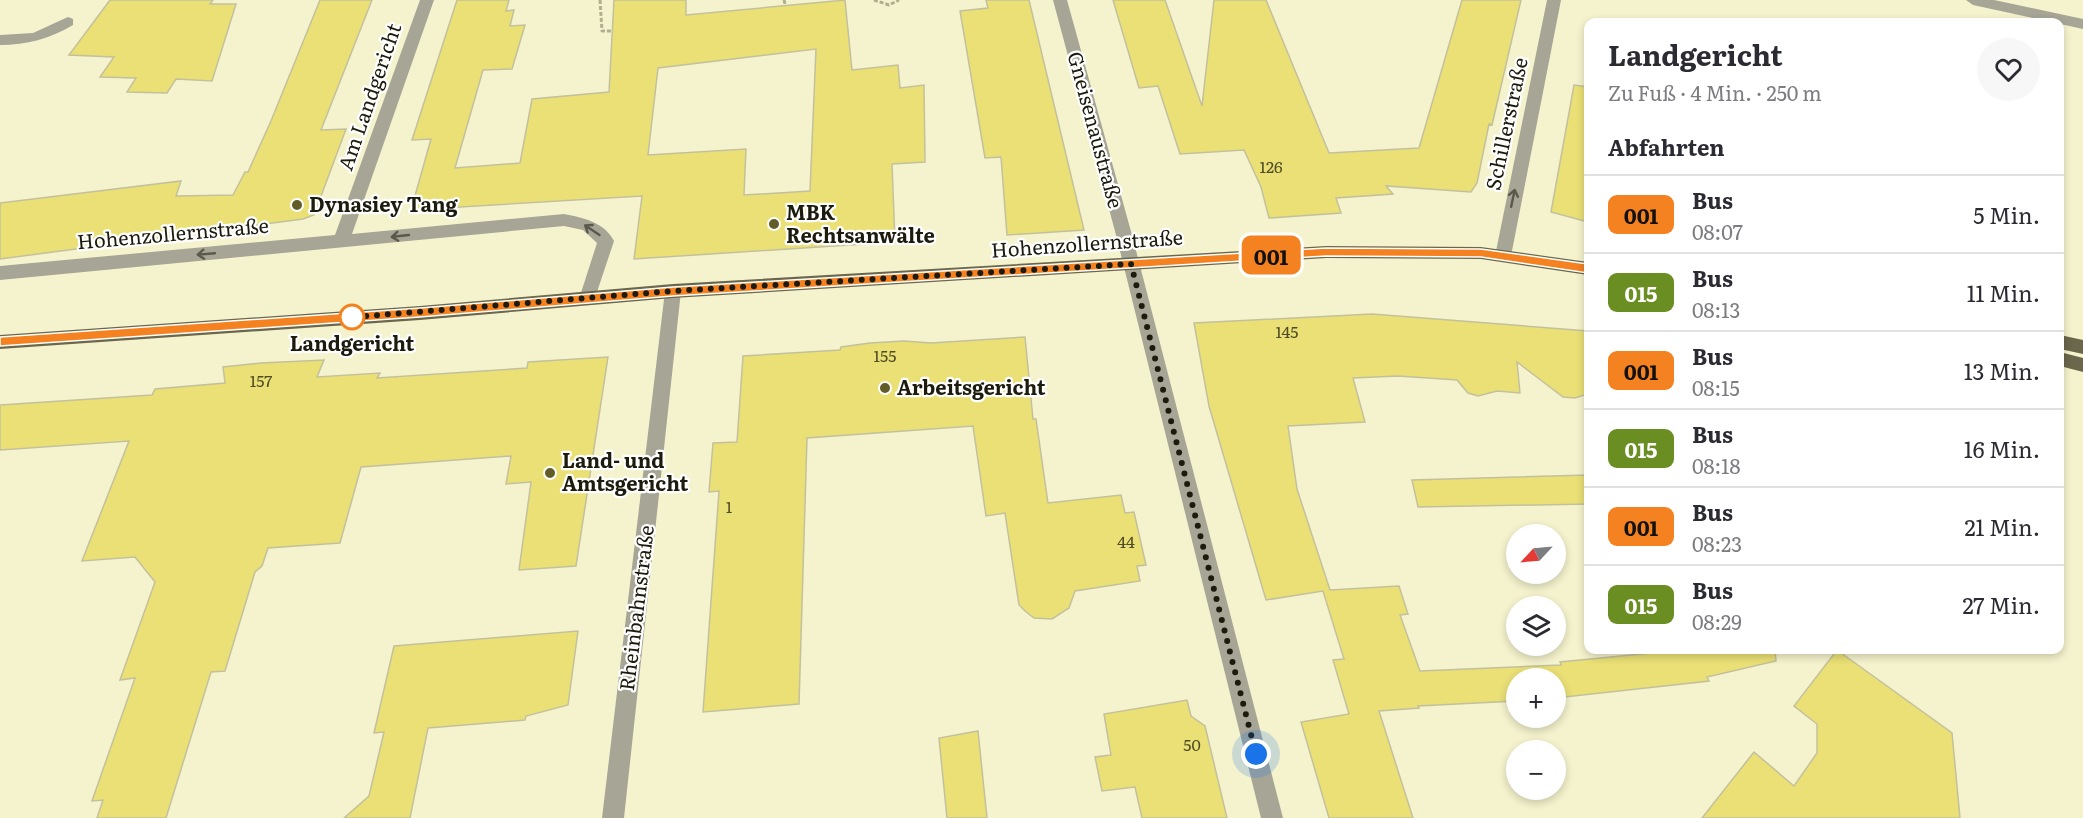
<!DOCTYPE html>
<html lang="de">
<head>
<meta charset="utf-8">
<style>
  body { margin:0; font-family:Literata,serif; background:#f7f7f7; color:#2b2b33; height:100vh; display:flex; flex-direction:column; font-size:22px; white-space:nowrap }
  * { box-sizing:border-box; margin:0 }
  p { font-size:20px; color:#7c7c81 }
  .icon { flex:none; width:33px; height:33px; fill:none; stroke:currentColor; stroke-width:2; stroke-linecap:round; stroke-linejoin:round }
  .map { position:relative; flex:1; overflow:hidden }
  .panel { position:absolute; left:1584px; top:18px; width:480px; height:636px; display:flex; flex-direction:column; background:#fff; border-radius:12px; box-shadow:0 3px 9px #0003 }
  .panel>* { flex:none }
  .badge { padding:0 12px; border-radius:9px; font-size:21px; line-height:39px }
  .needle { width:39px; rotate:244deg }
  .fabs { position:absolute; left:1506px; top:524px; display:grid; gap:12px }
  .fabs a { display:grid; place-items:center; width:60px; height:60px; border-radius:50%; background:#fff; box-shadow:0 3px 9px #0003; font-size:30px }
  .you { position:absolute; width:30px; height:30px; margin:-15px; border:4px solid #fff; border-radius:50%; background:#1a73e8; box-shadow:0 0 0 9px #1a73e833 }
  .map>.badge { position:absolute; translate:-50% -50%; box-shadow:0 0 0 3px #fff }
  h2 { padding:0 24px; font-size:22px; line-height:54px }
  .round { display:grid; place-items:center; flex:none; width:63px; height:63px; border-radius:32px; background:#f7f7f7 }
  .overview { display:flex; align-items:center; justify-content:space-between; height:102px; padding:0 24px }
  h1 { font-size:28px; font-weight:700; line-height:45px }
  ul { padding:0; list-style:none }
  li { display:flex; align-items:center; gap:18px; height:78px; padding:0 24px; border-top:2px solid #e1e1e2 }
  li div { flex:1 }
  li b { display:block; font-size:22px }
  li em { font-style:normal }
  li .badge { min-width:66px; font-weight:700; text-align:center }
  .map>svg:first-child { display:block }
  .building { fill:#eae076; stroke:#c3c19d; stroke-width:1.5; fill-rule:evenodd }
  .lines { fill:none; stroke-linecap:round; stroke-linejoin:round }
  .path { stroke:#b0ae90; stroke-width:3; stroke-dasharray:4 2; stroke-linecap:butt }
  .minor { fill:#a6a596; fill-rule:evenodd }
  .major { fill:#6a674c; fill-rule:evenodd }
  .oneway { stroke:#5a594b }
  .line { fill:#f58220; stroke:#fff; stroke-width:1.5 }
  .walk { stroke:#1c1b0d; stroke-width:6; stroke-dasharray:0 10.8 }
  .poi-dot { fill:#615c28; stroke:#fff; stroke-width:2 }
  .stop-dot { fill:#fff; stroke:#f58220; stroke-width:3 }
  .labels { text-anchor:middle; stroke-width:4.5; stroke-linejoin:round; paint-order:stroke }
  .number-label { font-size:16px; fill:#504c27 }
  .street-label { font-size:20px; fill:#1c1b0d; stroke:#fff }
  .poi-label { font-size:20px; font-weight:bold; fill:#1c1b0d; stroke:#fff; text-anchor:start }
  .stop-label { font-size:20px; font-weight:bold; fill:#1c1b0d; stroke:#fff }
</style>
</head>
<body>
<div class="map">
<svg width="2083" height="818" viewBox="0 0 2083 818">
  <rect width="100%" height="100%" fill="#f5f3cd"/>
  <path class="building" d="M 110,0 L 213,0 L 210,4 L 236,4 L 212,81 L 176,79 L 167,93 L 127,92 L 136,78 L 100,77 L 114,57 L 69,55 Z
    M 320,0 L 372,0 L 321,130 L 346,129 L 314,215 L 303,219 L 0,259 L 0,203 L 181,181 L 176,196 L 233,195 L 245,172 L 248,172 L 271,121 Z
    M 457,0 L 509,0 L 506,11 L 514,10 L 510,26 L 525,25 L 512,69 L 483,70 L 455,168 L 520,163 L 532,99 L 609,92 L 614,0 L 686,0 L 686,15 L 845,0 L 852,70 L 898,65 L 900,88 L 924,85 L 925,162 L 892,164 L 895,242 L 634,259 L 642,196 L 411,210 L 431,139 L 412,140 ZM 816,49 L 810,191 L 744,195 L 746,149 L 648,155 L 658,68 Z
    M 986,0 L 1029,0 L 1084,230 L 1007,235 L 1001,157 L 985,158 L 960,11 L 988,8 Z
    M 1113,0 L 1165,0 L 1202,106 L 1214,0 L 1266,0 L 1329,153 L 1419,148 L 1462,0 L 1521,0 L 1492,125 L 1489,124 L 1477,183 L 1471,192 L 1386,186 L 1393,194 L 1336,198 L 1341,213 L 1269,218 L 1261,187 L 1244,150 L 1180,154 L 1158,86 L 1139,88 Z
    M 1574,85 L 1588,87 L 1588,222 L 1551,212 Z
    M 1372,314 L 1588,331 L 1588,394 L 1575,398 L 1563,397 L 1517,362 L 1520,393 L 1497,391 L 1478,396 L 1468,393 L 1457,380 L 1398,376 L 1353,378 L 1365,422 L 1288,426 L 1297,489 L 1330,590 L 1399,586 L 1408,614 L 1400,615 L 1420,671 L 1561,665 L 1560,662 L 1682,650 L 1775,650 L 1776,661 L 1707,677 L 1709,681 L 1556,698 L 1556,678 L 1516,678 L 1516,701 L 1418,706 L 1419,708 L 1379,711 L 1413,818 L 1329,818 L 1301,722 L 1349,714 L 1333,660 L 1344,659 L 1323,591 L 1266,600 L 1209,406 L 1194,323 Z
    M 1025,337 L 1033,419 L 1036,419 L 1048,503 L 1121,495 L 1125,513 L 1134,512 L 1146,565 L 1137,566 L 1140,581 L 1075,591 L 1069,608 L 1052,619 L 1034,618 L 1025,611 L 1019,605 L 1005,513 L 986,516 L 973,426 L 807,438 L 799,704 L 703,712 L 719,491 L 709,492 L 713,443 L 737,442 L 743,356 L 840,350 L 841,347 L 870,343 L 904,341 L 931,343 Z
    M 608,357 L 576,566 L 519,570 L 531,482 L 506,484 L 511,456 L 361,467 L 340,543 L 268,548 L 262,566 L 255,572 L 225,671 L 211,672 L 166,818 L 97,818 L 103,800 L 92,801 L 135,678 L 120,680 L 155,582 L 135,557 L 82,561 L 129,441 L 0,450 L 0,405 L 152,395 L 155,389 L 225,383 L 223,367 L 261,363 L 324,360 L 317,377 L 380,373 L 377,378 L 527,368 L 528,362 Z
    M 1588,475 L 1588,504 L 1418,507 L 1412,480 Z
    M 578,631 L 568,705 L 526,716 L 525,720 L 428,728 L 410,818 L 344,818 L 369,796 L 384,732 L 374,733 L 394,646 Z
    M 1837,650 L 1952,733 L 1960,818 L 1702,818 L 1754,752 L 1794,786 L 1817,753 L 1817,724 L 1794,706 Z
    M 1187,700 L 1191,716 L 1205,726 L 1227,818 L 1142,818 L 1135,787 L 1102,791 L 1095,757 L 1111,755 L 1104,714 Z
    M 978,731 L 987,818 L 947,818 L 939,738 Z"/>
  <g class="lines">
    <path class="path" d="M 600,0 L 602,31 L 612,31
      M 784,0 L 785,4
      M 874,0 L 889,5 L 899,0"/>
    <path class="minor" d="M 420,0 L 434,0 L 352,234 L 564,214 C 584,218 604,222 614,241 L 593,304 L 581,304 L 579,299 L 597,243 L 583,230 L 564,226 L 0,280 L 0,266 L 335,235 Z
      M 1053,0 L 1067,0 L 1132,235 L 1283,818 L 1261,818 L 1116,235 Z
      M 1547,0 L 1561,0 L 1511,256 L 1503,262 L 1495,256 Z
      M 1966,0 L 1994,0 L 2083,19 L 2083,29 L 1973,5 Z
      M 68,17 L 73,19 L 73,25 C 49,39 27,45 0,45 L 0,35 L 33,33 Z
      M 673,284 L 679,286 L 681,291 L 624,818 L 602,818 L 665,291 L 667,286 Z"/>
    <path class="major" d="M 1326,246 L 1481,247 L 1588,262 L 1588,275 L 1481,259 L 1326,258 L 673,298 L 420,320 L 0,349 L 0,335 L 420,306 L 673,284 Z
      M 2060,335 L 2083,340 L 2083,354 L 2060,349 Z
      M 2060,352 L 2083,358 L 2083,372 L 2060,366 Z"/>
  </g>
  <defs><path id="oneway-shaft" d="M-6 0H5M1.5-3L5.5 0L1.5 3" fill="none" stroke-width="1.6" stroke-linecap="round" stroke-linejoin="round" transform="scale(1.5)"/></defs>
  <g class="oneway">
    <use href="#oneway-shaft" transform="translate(1513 198) rotate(-78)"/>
    <use href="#oneway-shaft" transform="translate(592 230) rotate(-146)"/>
    <use href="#oneway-shaft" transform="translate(400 236) rotate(174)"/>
    <use href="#oneway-shaft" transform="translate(206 254) rotate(175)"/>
  </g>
  <path class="line" d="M 1326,248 L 1481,249 L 1588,264 L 1594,268 L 1588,273 L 1481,257 L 1326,256 L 673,296 L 420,317 L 0,346 L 0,337 L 420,308 L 673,287 Z"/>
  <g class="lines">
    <path class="walk" d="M 352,317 L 343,318 L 673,291 L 1131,264 L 1256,754"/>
  </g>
  <g class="poi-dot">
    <circle cx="297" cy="205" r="6"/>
    <circle cx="774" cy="224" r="6"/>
    <circle cx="885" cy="388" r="6"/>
    <circle cx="550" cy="473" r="6"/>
  </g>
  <circle class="stop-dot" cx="352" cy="317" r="12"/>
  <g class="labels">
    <g class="number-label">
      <text x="1271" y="173">126</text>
      <text x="1287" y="338">145</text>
      <text x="885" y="362">155</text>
      <text x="261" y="387">157</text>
      <text x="729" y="513">1</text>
      <text x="1126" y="548">44</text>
      <text x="1192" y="751">50</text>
    </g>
    <g class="street-label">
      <text transform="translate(370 97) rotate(-71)" y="7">Am Landgericht</text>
      <text transform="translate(1507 124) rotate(-78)" y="7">Schillerstraße</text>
      <text transform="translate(1095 130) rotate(75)" y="7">Gneisenaustraße</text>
      <text transform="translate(173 234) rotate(-5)" y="7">Hohenzollernstraße</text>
      <text transform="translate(1087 244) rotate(-4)" y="7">Hohenzollernstraße</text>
      <text transform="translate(637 608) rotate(-83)" y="7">Rheinbahnstraße</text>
    </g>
    <g class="poi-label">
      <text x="309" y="212">Dynasiey Tang</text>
      <text x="786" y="220">MBK<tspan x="786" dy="23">Rechtsanwälte</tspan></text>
      <text x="897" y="395">Arbeitsgericht</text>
      <text x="562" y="468">Land- und<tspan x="562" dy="23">Amtsgericht</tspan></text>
    </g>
    <g class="stop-label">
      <text x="352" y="351">Landgericht</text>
    </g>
  </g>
</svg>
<div class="fabs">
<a><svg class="needle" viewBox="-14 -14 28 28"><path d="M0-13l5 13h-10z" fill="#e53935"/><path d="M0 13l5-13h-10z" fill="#7c7c81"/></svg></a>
<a><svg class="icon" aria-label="layers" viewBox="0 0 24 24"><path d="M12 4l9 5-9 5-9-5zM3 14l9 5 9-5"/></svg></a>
<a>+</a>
<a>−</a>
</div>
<div class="you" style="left:1256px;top:754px"></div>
<b class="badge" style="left:1271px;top:255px;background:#f58220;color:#111">001</b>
<section class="panel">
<div class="overview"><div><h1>Landgericht</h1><p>Zu Fuß · 4 Min. · 250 m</p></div><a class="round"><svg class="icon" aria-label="heart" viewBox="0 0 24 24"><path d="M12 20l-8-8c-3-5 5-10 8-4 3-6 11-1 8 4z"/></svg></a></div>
<h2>Abfahrten</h2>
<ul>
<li><span class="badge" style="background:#f58220;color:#111">001</span><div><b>Bus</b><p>08:07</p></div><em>5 Min.</em></li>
<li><span class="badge" style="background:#6b8e23;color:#fff">015</span><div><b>Bus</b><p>08:13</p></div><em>11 Min.</em></li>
<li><span class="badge" style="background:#f58220;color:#111">001</span><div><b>Bus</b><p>08:15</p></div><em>13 Min.</em></li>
<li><span class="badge" style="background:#6b8e23;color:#fff">015</span><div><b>Bus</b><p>08:18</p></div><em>16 Min.</em></li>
<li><span class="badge" style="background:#f58220;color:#111">001</span><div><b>Bus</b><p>08:23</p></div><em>21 Min.</em></li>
<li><span class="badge" style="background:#6b8e23;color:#fff">015</span><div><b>Bus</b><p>08:29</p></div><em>27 Min.</em></li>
</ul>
</section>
</div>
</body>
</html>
